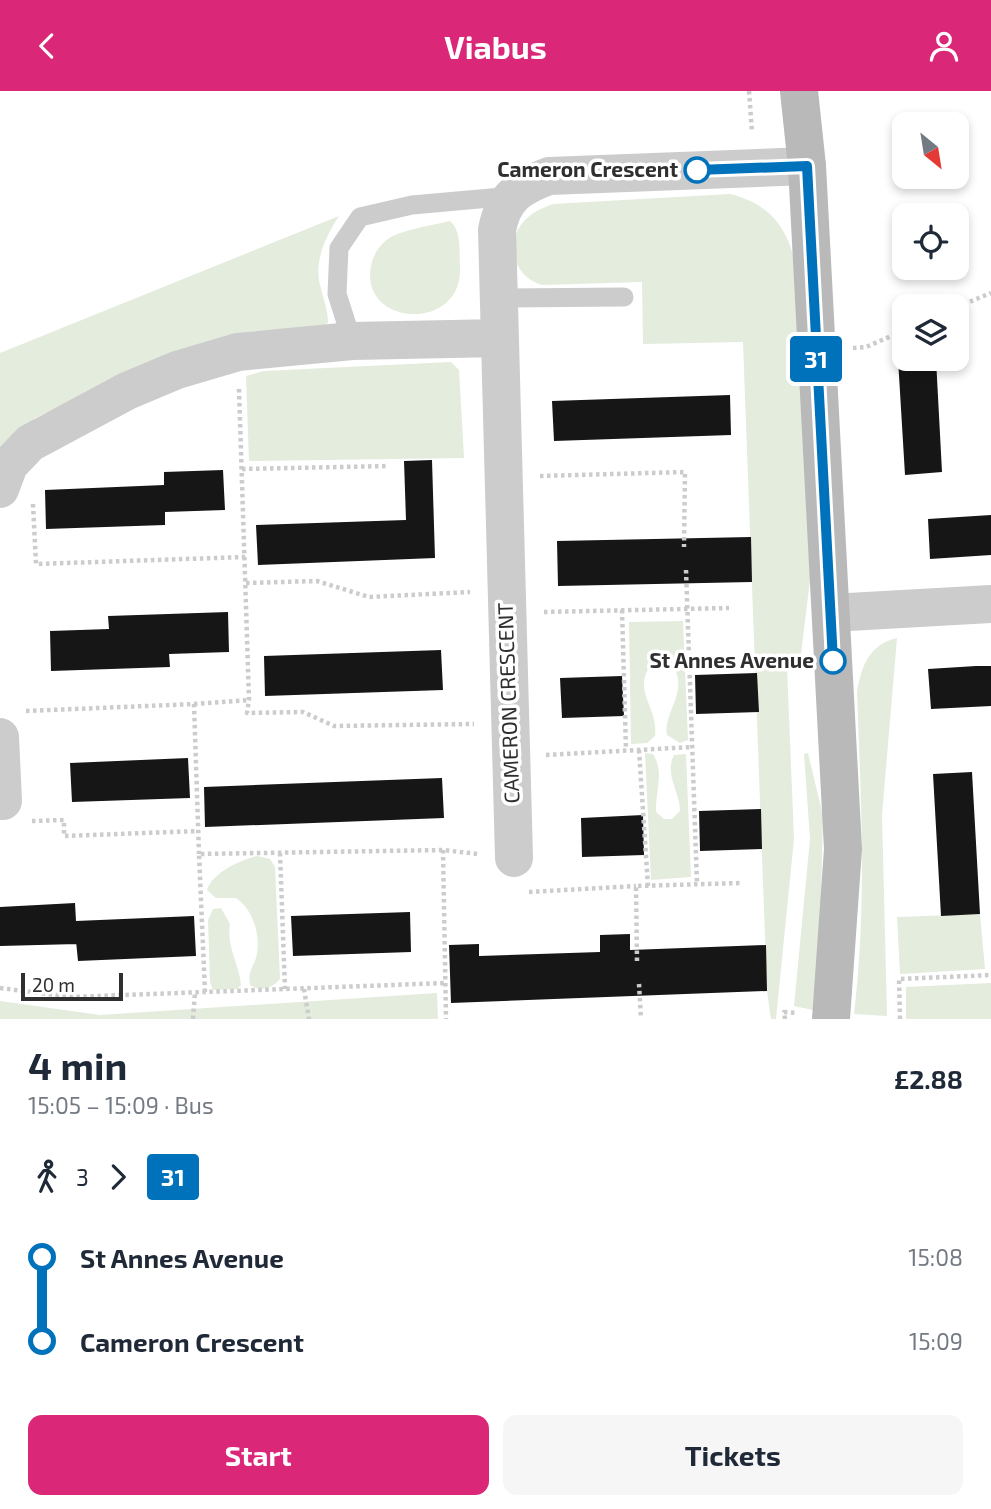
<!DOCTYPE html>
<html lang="en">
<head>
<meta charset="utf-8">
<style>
  body { margin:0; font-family:"Exo 2",sans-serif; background:#f6f6f7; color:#1f2937; height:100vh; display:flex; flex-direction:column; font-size:26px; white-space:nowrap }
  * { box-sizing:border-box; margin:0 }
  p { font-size:23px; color:#747a83 }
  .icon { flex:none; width:38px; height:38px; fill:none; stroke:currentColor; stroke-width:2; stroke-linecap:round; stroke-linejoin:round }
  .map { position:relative; height:928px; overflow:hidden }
  .side { display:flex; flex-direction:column; background:#fff; flex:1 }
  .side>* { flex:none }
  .badge { padding:0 14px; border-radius:5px; font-size:24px; line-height:46px }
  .needle { width:46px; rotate:150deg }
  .tools { position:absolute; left:892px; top:21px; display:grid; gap:14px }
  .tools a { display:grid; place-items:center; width:77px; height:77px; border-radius:14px; background:#fff; box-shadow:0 4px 10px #0003; font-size:35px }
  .scale { position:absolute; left:21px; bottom:18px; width:102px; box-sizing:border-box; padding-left:7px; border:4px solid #2f2f2f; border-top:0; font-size:19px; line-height:24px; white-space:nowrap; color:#2f2f2f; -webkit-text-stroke:5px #fff; paint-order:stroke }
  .map>.badge { position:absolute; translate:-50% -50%; box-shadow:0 0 0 4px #fff }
  .legs { display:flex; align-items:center; gap:10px; height:77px; padding:0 28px; font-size:23px }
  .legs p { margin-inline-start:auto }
  .head { display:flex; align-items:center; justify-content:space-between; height:119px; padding:0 28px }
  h1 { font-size:38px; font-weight:700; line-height:52px }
  .primary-button { display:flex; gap:14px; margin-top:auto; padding:14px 28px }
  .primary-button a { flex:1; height:80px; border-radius:14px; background:#db2777; color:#fff; font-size:28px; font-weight:700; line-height:80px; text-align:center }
  .primary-button a+a { background:#f6f6f7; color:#1f2937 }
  ul { padding:0 28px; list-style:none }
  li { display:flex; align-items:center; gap:24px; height:84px; font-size:26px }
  li i { display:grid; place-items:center; width:10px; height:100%; margin:0 9px; background:currentColor }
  li i::after { content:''; width:18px; height:18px; margin:-9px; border:5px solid; border-radius:50%; background:#fff }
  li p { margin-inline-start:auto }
  li:first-child i { background:linear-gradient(#0000 50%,currentColor 0) }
  li:last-child i { background:linear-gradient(currentColor 50%,#0000 0) }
  header { display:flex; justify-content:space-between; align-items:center; height:91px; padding:0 28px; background:#db2777; color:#fff; font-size:32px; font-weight:700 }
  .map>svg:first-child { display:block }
  .green { fill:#e4ecdd }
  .building { fill:#161616 }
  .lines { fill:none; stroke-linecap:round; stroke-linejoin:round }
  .path { stroke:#ccc; stroke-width:4.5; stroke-dasharray:3.5 3.5; stroke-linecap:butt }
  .lane { stroke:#ccc; stroke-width:19 }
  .street { stroke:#ccc; stroke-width:38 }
  .secondary { stroke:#b9b9b9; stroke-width:38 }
  .line-1-casing { stroke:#fff; stroke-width:16 }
  .line-1 { stroke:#0072bc; stroke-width:10 }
  .stop-1-dot { fill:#fff; stroke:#0072bc; stroke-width:3.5 }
  .labels { text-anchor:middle; stroke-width:7; stroke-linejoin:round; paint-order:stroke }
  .stop-label { font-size:21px; font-weight:bold; fill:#2f2f2f; stroke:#fff; text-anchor:end }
  .street-label { font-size:21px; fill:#2f2f2f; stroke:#fff }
</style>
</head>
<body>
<header><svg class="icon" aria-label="back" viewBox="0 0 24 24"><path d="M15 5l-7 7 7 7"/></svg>Viabus<svg class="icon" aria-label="person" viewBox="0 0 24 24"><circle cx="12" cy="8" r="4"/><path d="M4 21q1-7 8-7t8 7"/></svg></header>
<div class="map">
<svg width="991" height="928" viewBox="0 0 991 928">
  <rect width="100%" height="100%" fill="#fff"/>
  <path class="green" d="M 730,103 C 767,112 787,134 795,172 L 811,481 L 801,563 L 787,576 L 794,748 L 776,928 L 771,928 L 767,900 L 743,251 L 643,253 L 642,191 L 542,194 C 514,186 503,152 525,129 C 533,121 542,117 553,113 Z
    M 339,125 C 326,145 314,169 320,194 C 323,207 328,218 328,232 L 321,236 L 254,240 L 56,317 L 35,327 L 0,363 L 0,262 Z
    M 450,130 C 462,140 459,161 460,175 C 464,242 359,236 371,175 C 373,165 379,154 388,148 C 400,139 434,134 450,130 Z
    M 451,271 L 459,279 L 464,367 L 249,370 L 246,285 L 264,280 Z
    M 683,530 L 688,649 L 680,652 L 667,644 C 662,620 695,597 667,567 L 658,566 C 626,598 659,613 655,645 L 647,652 L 631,653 L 629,531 Z
    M 897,547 L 882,724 L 887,925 L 854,923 C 867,815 861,709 857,601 C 861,575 870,553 897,547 Z
    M 645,662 L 653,663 C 665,682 655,700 656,721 L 664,728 L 672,728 L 680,720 C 680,700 664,684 674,664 L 686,663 L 691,786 L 651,789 Z
    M 808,662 L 823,725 L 819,892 L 813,919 L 794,915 L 810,748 L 804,663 Z
    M 257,765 L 270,768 L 275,776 L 280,888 C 273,897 260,901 250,894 C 247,878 255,876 257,862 C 260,842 253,819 236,807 L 216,807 L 207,799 C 212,782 240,769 257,765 Z
    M 221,817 L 230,833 C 226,855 239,872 241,894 L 237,898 L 213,899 L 210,891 L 208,829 L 213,818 Z
    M 980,823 L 985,878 L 900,883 L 897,826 Z
    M 991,892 L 991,928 L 906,928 L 906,896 Z
    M 437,902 L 438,928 L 0,928 L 0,910 L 100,924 Z"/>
  <path class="building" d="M 898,268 L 936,268 L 942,381 L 905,384 Z
    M 730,304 L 731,344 L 554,350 L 552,310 Z
    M 432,369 L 435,467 L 258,474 L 256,434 L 406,429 L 404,370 Z
    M 223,379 L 225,419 L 165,421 L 165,434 L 46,438 L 45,399 L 164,394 L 164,381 Z
    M 991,424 L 991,464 L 930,468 L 928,428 Z
    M 751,446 L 752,491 L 558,495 L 557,450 Z
    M 228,521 L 229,561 L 169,563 L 170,576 L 51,580 L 50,540 L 109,538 L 108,525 Z
    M 441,559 L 443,599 L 265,605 L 264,565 Z
    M 976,575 L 991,575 L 991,615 L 931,618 L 928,578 Z
    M 757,582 L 759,621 L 696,623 L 695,584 Z
    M 622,585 L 624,625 L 562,627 L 560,587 Z
    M 188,667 L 190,707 L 72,711 L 70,672 Z
    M 972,681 L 980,823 L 941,825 L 933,683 Z
    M 442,687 L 444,727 L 205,736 L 204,696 Z
    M 761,718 L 762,758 L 700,760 L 699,720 Z
    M 643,724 L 644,764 L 582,766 L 581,727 Z
    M 75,812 L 76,830 L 194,825 L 196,865 L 78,870 L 76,850 L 77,853 L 0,855 L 0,816 Z
    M 410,821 L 411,861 L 293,865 L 291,825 Z
    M 630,843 L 630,859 L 766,854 L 767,900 L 451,912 L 449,854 L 479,853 L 479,865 L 600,861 L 600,844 Z"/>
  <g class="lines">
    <path class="path" d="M 749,0 L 752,41
      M 957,216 L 991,202
      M 853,257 L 866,256 L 905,239
      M 239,298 L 249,609 L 247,622 L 303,621 L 334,635 L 474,633
      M 242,378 L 389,375
      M 540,385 L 685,381 L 684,456
      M 33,413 L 36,473 L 245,466
      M 686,479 L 697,793
      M 246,492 L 317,490 L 369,506 L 470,501
      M 622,519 L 626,659
      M 544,521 L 729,517
      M 194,613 L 249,609
      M 26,620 L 194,613 L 199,763
      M 639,659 L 648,795
      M 546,664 L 692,656
      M 32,730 L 64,729 L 64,745 L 198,740
      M 443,759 L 446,928
      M 280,762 L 285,898
      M 529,801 L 636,795
      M 637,870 L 636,795 L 742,792
      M 639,893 L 641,928
      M 0,897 L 71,906 L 445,892
      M 304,898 L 309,928
      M 205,901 L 199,763 L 443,759 L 478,763
      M 193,928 L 195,901
      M 785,928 L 784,921 L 796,922
      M 900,928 L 899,888 L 991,884"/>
    <path class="lane" d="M 499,207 L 624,206
      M 352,250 L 337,203 L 339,157 L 360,126 L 412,114 L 512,105"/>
    <path class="street" d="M 0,398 L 9,374 L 30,352 L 127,300 L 177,279 L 238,261 L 352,250 L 500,247
      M 831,522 L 991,513
      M 0,646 L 3,710
      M 514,767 L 497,139 C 503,106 519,96 549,85 L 807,75"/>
    <path class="secondary" d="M 799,0 L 807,75 L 843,758 L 831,928"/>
  </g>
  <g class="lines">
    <g class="line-1-casing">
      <path id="line-1" d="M 697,79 L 807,75 L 833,570"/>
    </g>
    <use href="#line-1" class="line-1"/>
  </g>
  <g class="stop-1-dot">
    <circle cx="697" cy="79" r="12"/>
    <circle cx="833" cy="570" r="12"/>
  </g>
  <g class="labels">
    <g class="stop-label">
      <text x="678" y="86">Cameron Crescent</text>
      <text x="814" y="577">St Annes Avenue</text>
    </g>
    <g class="street-label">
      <text transform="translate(509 612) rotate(-92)" y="7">CAMERON CRESCENT</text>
    </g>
  </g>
</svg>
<div class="tools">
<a><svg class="needle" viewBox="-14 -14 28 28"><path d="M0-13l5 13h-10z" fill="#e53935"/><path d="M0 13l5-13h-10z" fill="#747a83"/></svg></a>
<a><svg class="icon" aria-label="locate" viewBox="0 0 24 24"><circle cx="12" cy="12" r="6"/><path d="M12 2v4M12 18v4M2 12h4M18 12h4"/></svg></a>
<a><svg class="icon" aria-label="layers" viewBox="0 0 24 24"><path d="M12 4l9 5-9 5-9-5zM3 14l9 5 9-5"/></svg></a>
</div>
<div class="scale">20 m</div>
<b class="badge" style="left:816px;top:268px;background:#0072bc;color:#fff">31</b>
</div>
<section class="side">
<div class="head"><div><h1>4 min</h1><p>15:05 – 15:09 · Bus</p></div><b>£2.88</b></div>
<div class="legs"><svg class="icon" aria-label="walk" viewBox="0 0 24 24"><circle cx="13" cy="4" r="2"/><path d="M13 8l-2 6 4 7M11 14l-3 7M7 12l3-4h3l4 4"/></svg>3<svg class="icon" aria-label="forward" viewBox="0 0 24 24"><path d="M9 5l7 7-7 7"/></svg><b class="badge" style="background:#0072bc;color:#fff">31</b></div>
<ul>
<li><i style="color:#0072bc"></i><b>St Annes Avenue</b><p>15:08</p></li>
<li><i style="color:#0072bc"></i><b>Cameron Crescent</b><p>15:09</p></li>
</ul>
<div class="primary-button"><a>Start</a><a>Tickets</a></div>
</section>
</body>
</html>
